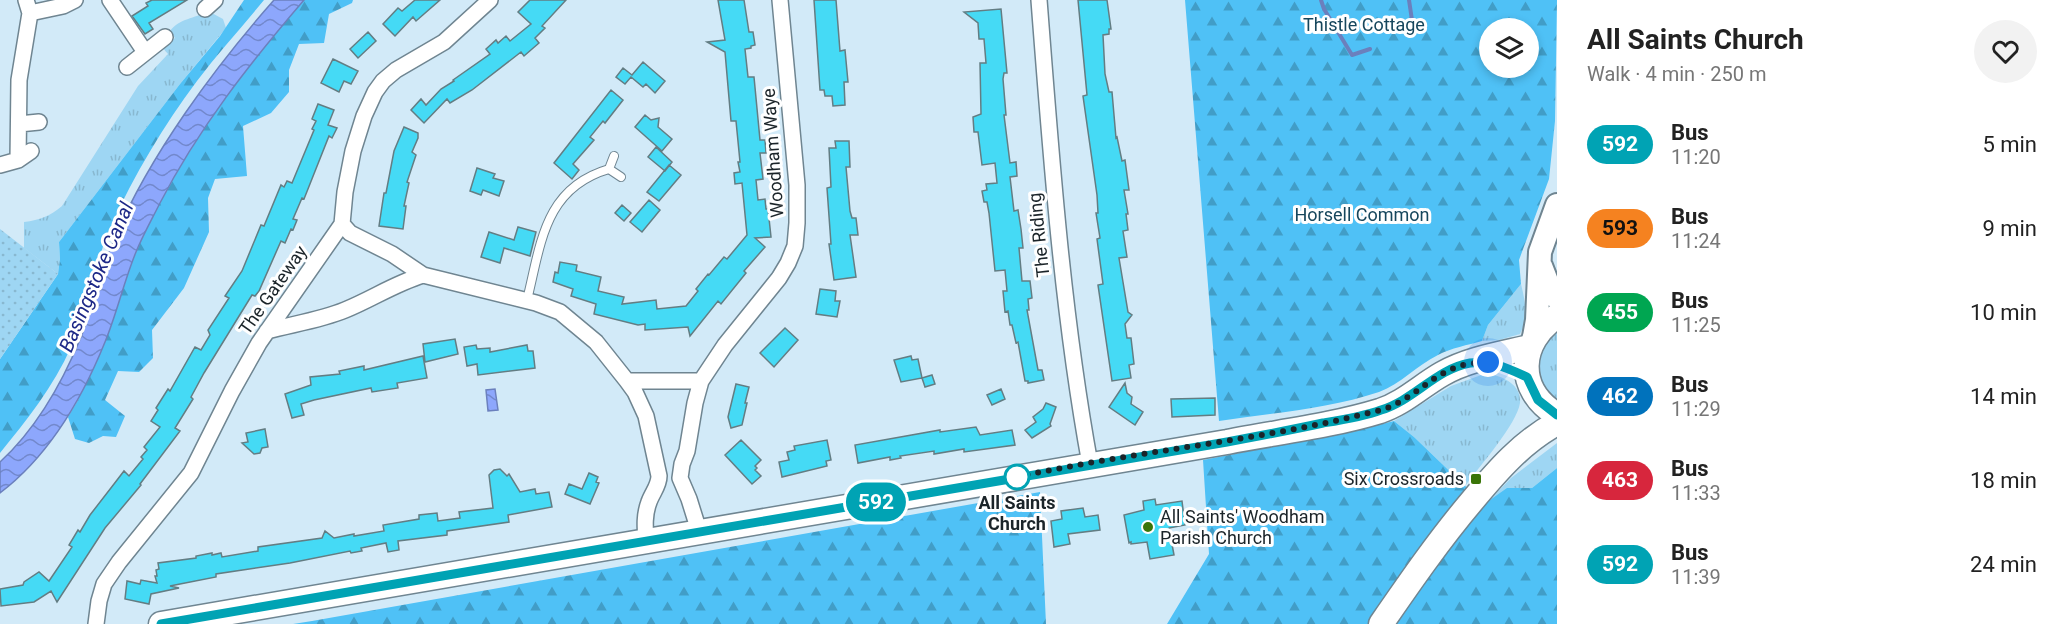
<!DOCTYPE html>
<html lang="en">
<head>
<meta charset="utf-8">
<style>
  body { margin:0; font-family:Roboto,sans-serif; background:#f2f2f2; color:#222; height:100vh; display:flex; flex-direction:column; font-size:22px; white-space:nowrap }
  * { box-sizing:border-box; margin:0 }
  p { font-size:20px; color:#767676 }
  .icon { flex:none; width:33px; height:33px; fill:none; stroke:currentColor; stroke-width:2; stroke-linecap:round; stroke-linejoin:round }
  .map { position:relative; flex:1; overflow:hidden }
  .sheet { display:flex; flex-direction:column; background:#fff; width:510px }
  .sheet>* { flex:none }
  .badge { padding:0 12px; border-radius:20px; font-size:21px; line-height:39px }
  .controls { position:absolute; left:1479px; top:18px; display:grid; gap:12px }
  .controls a { display:grid; place-items:center; width:60px; height:60px; border-radius:50%; background:#fff; box-shadow:0 3px 9px #0003; font-size:30px }
  .you { position:absolute; width:30px; height:30px; margin:-15px; border:4px solid #fff; border-radius:50%; background:#1a73e8; box-shadow:0 0 0 9px #1a73e833 }
  .map>.badge { position:absolute; translate:-50% -50%; box-shadow:0 0 0 3px #fff }
  .round { display:grid; place-items:center; flex:none; width:63px; height:63px; border-radius:32px; background:#f2f2f2 }
  .headline { display:flex; align-items:center; justify-content:space-between; height:102px; padding:0 30px }
  h1 { font-size:28px; font-weight:700; line-height:45px }
  ul { padding:0; list-style:none }
  li { display:flex; align-items:center; gap:18px; height:84px; padding:0 30px }
  li div { flex:1 }
  li b { display:block; font-size:22px }
  li em { font-style:normal }
  li .badge { min-width:66px; font-weight:700; text-align:center }
  main { display:flex; flex:1; min-height:0 }
  .map>svg:first-child { display:block }
  .grass { fill:url(#grass-tufts) }
  .forest { fill:url(#forest-firs); fill-rule:evenodd }
  .park { fill:url(#park-dots) }
  .water { fill:url(#water-waves); stroke:#6b80bd; stroke-width:1.5 }
  .lines { fill:none; stroke-linecap:round; stroke-linejoin:round }
  .stream { stroke:#6b80bd; stroke-width:4 }
  .building { fill:#45daf5; stroke:#637d83; stroke-width:1.5 }
  .lane-casing { stroke:#6f8591; stroke-width:10 }
  .street-casing { stroke:#6f8591; stroke-width:18 }
  .secondary-casing { stroke:#6f8591; stroke-width:26 }
  .primary-casing { stroke:#6f8591; stroke-width:27 }
  .lane { stroke:#fff; stroke-width:8 }
  .street { stroke:#fff; stroke-width:15 }
  .secondary { stroke:#fff; stroke-width:22 }
  .primary { stroke:#fff; stroke-width:24 }
  .line-casing { stroke:#fff; stroke-width:14 }
  .line { stroke:#00a3b4; stroke-width:9 }
  .walk { stroke:#1b2429; stroke-width:6; stroke-dasharray:0 10.8 }
  .stop-dot { fill:#fff; stroke:#00a3b4; stroke-width:3 }
  .poi-dot { fill:#3a7508; stroke:#fff; stroke-width:2 }
  .labels { text-anchor:middle; stroke-width:6; stroke-linejoin:round; paint-order:stroke }
  .park-label { font-size:18px; fill:#16465c; stroke:#fff }
  .street-label { font-size:18px; fill:#1b2429; stroke:#fff }
  .poi-label { font-size:18px; fill:#1b2429; stroke:#fff; text-anchor:end }
  .stop-label { font-size:18px; font-weight:bold; fill:#1b2429; stroke:#fff }
  .water-label { font-size:20px; font-style:italic; fill:#1d2887; stroke:#fff }
</style>
</head>
<body>
<main>
<div class="map">
<svg width="1557" height="624" viewBox="0 0 1557 624">
  <defs>
    <pattern id="grass-tufts" width="24" height="20" patternUnits="userSpaceOnUse" patternTransform="scale(1.5)"><rect width="24" height="20" fill="#9ed6f3"/><path d="M3 7l-1-3M5 7V3M7 7l1-3M15 17l-1-3M17 17v-4M19 17l1-3" fill="none" stroke="#88b8d0"/></pattern>
    <pattern id="forest-firs" width="22" height="20" patternUnits="userSpaceOnUse" patternTransform="scale(1.5)"><rect width="22" height="20" fill="#4fc1f6"/><path d="M5 1l3.5 6h-7zM16 11l3.5 6h-7z" fill="#419dc7"/></pattern>
    <pattern id="park-dots" width="8" height="8" patternUnits="userSpaceOnUse" patternTransform="scale(1.5)"><rect width="8" height="8" fill="#9ed6f3"/><path d="M2 2h.1M6 6h.1" fill="none" stroke="#88b8d0" stroke-width="1.8" stroke-linecap="round"/></pattern>
    <pattern id="water-waves" width="16" height="10" patternUnits="userSpaceOnUse" patternTransform="scale(1.5)"><rect width="16" height="10" fill="#8da7fc"/><path d="M0 5q4-4 8 0t8 0" fill="none" stroke="#7288cc"/></pattern>
  </defs>
  <rect width="100%" height="100%" fill="#d2eaf8"/>
  <path class="grass" d="M 208,11 L 223,19 L 226,28 L 180,84 L 59,242 L 60,259 L 58,274 L 24,248 L 24,222 C 40,220 50,216 62,206 L 138,86 L 168,54 L 162,47 L 175,38 L 170,31 C 180,18 194,19 208,11 Z
    M 1521,284 C 1525,301 1529,317 1520,334 L 1499,340 L 1482,341 L 1488,325 Z
    M 1557,326 L 1557,401 C 1542,391 1538,376 1536,360 Z
    M 1484,374 C 1499,374 1522,383 1520,403 C 1517,424 1479,467 1465,486 L 1414,437 L 1394,421 L 1451,386 Z
    M 1557,443 L 1557,468 L 1532,488 L 1490,500 L 1511,478 Z"/>
  <path class="forest" d="M 244,0 L 264,0 C 242,27 218,53 197,81 C 164,125 134,175 111,226 C 94,265 87,308 71,347 C 54,386 26,421 0,453 L 0,359 L 58,274 L 60,259 L 59,242 L 180,84 L 220,36 Z
    M 304,0 L 353,0 L 352,3 L 329,14 L 324,43 L 299,44 L 289,70 L 289,92 L 271,113 L 243,126 L 247,176 L 215,179 L 208,198 L 209,232 L 184,288 L 152,330 L 153,358 L 139,372 L 118,371 L 105,400 L 125,416 L 116,437 L 103,436 L 89,443 L 75,439 L 68,417 L 78,400 C 104,333 127,264 161,201 C 200,128 250,62 304,0 Z
    M 1185,0 L 1557,0 L 1555,121 L 1549,179 L 1519,260 L 1521,284 L 1488,325 L 1482,341 C 1468,345 1451,348 1438,355 C 1417,365 1401,384 1379,392 C 1328,409 1272,413 1219,421 ZM 1490,28 L 1528,28 L 1528,68 L 1490,68 Z
    M 1394,421 L 1414,437 L 1465,486 L 1490,500 L 1507,488 L 1532,488 L 1557,468 L 1557,624 L 1167,624 L 1209,554 L 1203,460 L 1349,432 Z
    M 1040,492 L 1046,624 L 293,624 L 312,621 Z"/>
  <path class="park" d="M 0,229 L 58,274 L 0,359 Z"/>
  <path class="water" d="M 274,0 L 304,0 C 250,63 198,129 160,203 C 152,219 143,235 136,252 C 124,281 117,313 105,342 C 82,399 50,455 0,493 L 0,462 C 36,429 63,381 81,337 C 94,304 101,270 115,237 C 150,155 214,68 274,0 Z
    M 495,389 L 498,410 L 488,411 L 486,390 Z"/>
  <g class="lines">
    <path class="stream" d="M 1321,0 L 1324,9 L 1352,55 L 1370,49
      M 1409,0 L 1413,27"/>
  </g>
  <path class="building" d="M 152,0 L 187,0 L 149,23 L 153,29 L 145,34 L 132,16 L 148,6 L 146,3 Z
    M 415,0 L 440,0 L 416,21 L 413,17 L 395,36 L 383,24 L 398,8 L 402,11 Z
    M 530,0 L 566,0 L 542,26 L 545,28 L 535,38 L 539,43 L 524,56 L 521,52 L 472,90 L 450,103 L 447,99 L 424,123 L 411,110 L 421,99 L 426,105 L 441,89 L 454,81 L 453,80 L 490,54 L 486,49 L 496,40 L 498,43 L 506,36 L 510,41 L 531,24 L 518,12 Z
    M 718,0 L 744,0 L 749,32 L 753,32 L 755,45 L 751,46 L 751,48 L 745,49 L 748,77 L 754,77 L 760,140 L 765,140 L 766,153 L 760,153 L 763,179 L 756,180 L 758,200 L 765,199 L 766,209 L 768,209 L 771,237 L 755,238 L 765,247 L 744,271 L 746,273 L 721,304 L 718,301 L 690,336 L 688,327 L 645,330 L 645,324 L 638,325 L 594,314 L 596,304 L 571,296 L 573,289 L 553,282 L 555,272 L 558,273 L 560,262 L 577,265 L 576,271 L 601,277 L 598,291 L 624,297 L 622,304 L 656,300 L 657,309 L 686,306 L 698,291 L 696,289 L 708,274 L 709,275 L 724,257 L 727,259 L 747,235 L 742,183 L 735,184 L 734,173 L 740,172 L 738,162 L 740,162 L 736,121 L 731,121 L 725,52 L 707,42 L 725,40 Z
    M 814,0 L 836,0 L 840,51 L 845,50 L 848,82 L 844,82 L 845,105 L 833,106 L 832,96 L 825,96 L 824,90 L 820,90 Z
    M 1078,0 L 1107,0 L 1111,29 L 1109,29 L 1109,34 L 1103,35 L 1105,74 L 1109,92 L 1112,92 L 1116,138 L 1117,137 L 1122,161 L 1125,160 L 1129,190 L 1124,190 L 1128,214 L 1126,214 L 1128,230 L 1123,231 L 1127,257 L 1119,258 L 1128,312 L 1132,315 L 1125,324 L 1127,338 L 1131,338 L 1134,364 L 1129,365 L 1131,378 L 1112,381 L 1098,285 L 1103,284 L 1097,239 L 1100,238 L 1096,213 L 1098,213 L 1097,195 L 1083,96 L 1087,95 Z
    M 1001,9 L 1007,73 L 1004,73 L 1003,79 L 1006,115 L 1004,115 L 1010,163 L 1016,162 L 1017,176 L 1010,177 L 1014,211 L 1018,210 L 1021,229 L 1023,248 L 1019,248 L 1022,281 L 1030,281 L 1032,298 L 1028,299 L 1029,310 L 1027,310 L 1038,370 L 1042,370 L 1044,380 L 1028,383 L 1028,381 L 1025,381 L 1018,342 L 1016,343 L 1012,325 L 1010,325 L 1008,311 L 1005,312 L 1003,291 L 1007,291 L 1005,270 L 995,271 L 989,213 L 987,202 L 984,202 L 982,191 L 987,190 L 986,184 L 997,183 L 995,163 L 982,165 L 978,132 L 974,132 L 973,117 L 981,114 L 980,63 L 986,63 L 984,39 L 979,39 L 978,23 L 964,12 Z
    M 368,32 L 376,41 L 358,58 L 350,49 Z
    M 333,59 L 358,71 L 351,84 L 344,81 L 339,92 L 321,83 Z
    M 643,62 L 665,81 L 655,93 L 646,84 L 643,87 L 631,77 L 625,84 L 616,77 L 623,68 L 632,75 Z
    M 611,90 L 623,100 L 605,123 L 603,121 L 590,137 L 594,140 L 573,164 L 579,170 L 572,179 L 554,163 Z
    M 318,104 L 334,110 L 328,125 L 337,128 L 332,138 L 329,136 L 304,199 L 302,198 L 293,219 L 297,220 L 293,230 L 291,229 L 285,243 L 281,241 L 259,291 L 255,296 L 252,295 L 204,373 L 191,397 L 193,399 L 175,428 L 180,431 L 140,484 L 141,485 L 105,528 L 57,602 L 51,591 L 34,602 L 1,606 L 0,589 L 23,585 L 24,582 L 39,572 L 49,581 L 72,547 L 69,545 L 78,530 L 80,532 L 90,515 L 114,484 L 124,471 L 129,476 L 143,459 L 141,457 L 147,450 L 144,447 L 160,427 L 151,421 L 158,410 L 156,408 L 168,389 L 170,391 L 195,347 L 201,350 L 210,335 L 208,330 L 229,298 L 225,296 L 242,271 L 261,225 L 264,226 L 281,185 L 284,187 L 287,181 L 292,183 L 314,130 L 312,129 L 316,121 L 312,119 Z
    M 645,115 L 651,120 L 659,118 L 658,127 L 672,139 L 662,151 L 635,127 Z
    M 404,127 L 418,133 L 418,138 L 412,152 L 416,155 L 407,182 L 409,183 L 404,206 L 406,206 L 403,229 L 379,226 L 384,193 L 386,193 L 394,151 Z
    M 835,141 L 849,141 L 850,167 L 846,167 L 850,211 L 852,218 L 856,218 L 858,235 L 850,235 L 856,277 L 834,280 L 829,244 L 831,244 L 827,188 L 831,187 L 829,148 L 836,148 Z
    M 656,147 L 672,162 L 665,171 L 648,157 Z
    M 669,165 L 681,175 L 659,201 L 647,192 Z
    M 477,168 L 495,174 L 493,178 L 504,181 L 499,196 L 483,190 L 481,195 L 470,191 Z
    M 649,200 L 660,210 L 642,232 L 630,222 Z
    M 622,205 L 631,213 L 624,221 L 615,213 Z
    M 518,227 L 536,232 L 530,256 L 504,248 L 500,263 L 481,257 L 489,232 L 514,240 Z
    M 820,289 L 836,291 L 835,301 L 840,301 L 837,317 L 816,314 Z
    M 785,328 L 798,340 L 774,367 L 760,353 Z
    M 455,339 L 458,354 L 425,362 L 423,344 Z
    M 476,345 L 477,349 L 490,348 L 490,352 L 527,345 L 528,351 L 533,351 L 535,368 L 478,375 L 477,364 L 467,366 L 464,347 Z
    M 423,356 L 427,378 L 397,383 L 398,388 L 372,392 L 371,388 L 314,400 L 301,404 L 304,415 L 292,418 L 285,394 L 311,385 L 310,377 L 340,374 L 339,371 L 364,366 L 364,370 Z
    M 911,356 L 912,360 L 918,359 L 922,378 L 901,382 L 894,360 Z
    M 932,375 L 935,384 L 925,387 L 922,378 Z
    M 1125,383 L 1127,393 L 1132,397 L 1131,404 L 1143,412 L 1135,425 L 1109,407 Z
    M 736,384 L 749,387 L 745,403 L 747,403 L 742,425 L 731,428 L 728,417 Z
    M 1001,389 L 1005,399 L 992,405 L 987,395 Z
    M 1215,398 L 1215,415 L 1172,417 L 1171,399 Z
    M 1046,403 L 1056,407 L 1050,424 L 1051,426 L 1032,438 L 1025,430 L 1036,422 L 1033,417 L 1043,409 Z
    M 976,427 L 980,435 L 1012,430 L 1015,445 L 964,452 L 964,449 L 934,454 L 934,451 L 900,456 L 901,458 L 890,460 L 890,457 L 858,463 L 855,445 L 940,430 L 940,432 Z
    M 265,429 L 268,447 L 262,448 L 260,453 L 254,454 L 242,443 L 248,442 L 246,433 Z
    M 741,440 L 761,460 L 755,466 L 757,468 L 755,470 L 761,476 L 752,484 L 725,455 Z
    M 827,440 L 831,460 L 826,461 L 827,466 L 782,477 L 779,462 L 789,460 L 787,452 L 795,450 L 794,446 Z
    M 500,469 L 507,476 L 509,474 L 520,492 L 535,489 L 536,494 L 549,492 L 552,507 L 508,515 L 509,522 L 447,531 L 447,535 L 398,541 L 399,550 L 388,552 L 386,543 L 361,548 L 362,551 L 351,553 L 350,551 L 290,563 L 216,574 L 216,577 L 180,584 L 170,586 L 179,588 L 151,594 L 149,604 L 125,599 L 127,581 L 140,584 L 141,580 L 157,583 L 155,576 L 157,576 L 156,570 L 159,569 L 158,563 L 196,558 L 196,556 L 212,553 L 212,555 L 221,553 L 222,557 L 258,551 L 258,547 L 322,538 L 325,531 L 334,538 L 354,534 L 354,536 L 384,531 L 383,525 L 419,519 L 419,515 L 437,513 L 438,521 L 460,518 L 459,512 L 493,508 L 489,475 L 494,470 Z
    M 589,473 L 598,477 L 596,482 L 599,483 L 590,504 L 565,494 L 569,484 L 582,489 Z
    M 1155,499 L 1156,505 L 1182,501 L 1185,525 L 1169,528 L 1174,555 L 1150,559 L 1147,542 L 1131,544 L 1131,542 L 1129,543 L 1124,515 L 1144,510 L 1143,501 Z
    M 1083,508 L 1085,517 L 1098,515 L 1100,530 L 1068,534 L 1070,544 L 1054,547 L 1051,521 L 1062,519 L 1061,511 Z"/>
  <g class="lines">
    <g class="lane-casing">
      <path id="lane" d="M 609,169 L 621,177
        M 609,169 L 614,156
        M 527,300 C 541,244 544,188 609,169"/>
    </g>
    <g class="street-casing">
      <path id="street" d="M 110,0 L 145,52
        M 1039,0 C 1051,155 1062,311 1090,464
        M 205,9 L 215,0
        M 30,13 L 63,6 L 75,0
        M 127,67 L 165,37
        M 19,124 L 39,122
        M 18,160 L 19,80 L 30,13 L 26,0
        M 0,165 L 18,160 L 31,151
        M 342,224 L 350,233 L 392,254 L 423,275
        M 267,331 C 293,324 321,320 345,310 C 372,299 396,283 423,275 L 536,303 L 560,312 L 596,342 L 627,381 L 701,381 L 725,345 L 779,278 L 788,263 L 795,246 L 797,223 L 797,185 L 780,0
        M 627,381 L 635,392 L 646,416 L 659,476 C 659,486 652,493 649,502 C 644,515 645,527 646,540
        M 699,531 L 689,499 L 680,478 L 682,464 L 687,451 L 695,403 L 701,381
        M 96,624 L 99,601 L 104,584 L 119,562 L 191,473 L 232,391 L 259,343 L 342,224 L 345,192 L 353,151 L 364,116 L 375,92 L 383,81 L 396,70 L 444,42 L 490,0"/>
    </g>
    <g class="secondary-casing">
      <path id="secondary" d="M 1541,266 L 1550,289 L 1557,298
        M 1534,337 L 1537,320 L 1540,252 L 1557,205"/>
    </g>
    <g class="primary-casing">
      <path id="primary" d="M 1557,316 C 1518,342 1515,389 1557,415
        M 161,624 L 1227,442 C 1278,432 1331,426 1380,411 C 1404,403 1421,386 1442,374 C 1468,359 1501,354 1530,347
        M 1381,624 C 1410,582 1439,540 1472,501 C 1497,471 1522,442 1557,423"/>
    </g>
    <use href="#lane" class="lane"/>
    <use href="#street" class="street"/>
    <use href="#secondary" class="secondary"/>
    <use href="#primary" class="primary"/>
  </g>
  <g class="lines">
    <g class="line-casing">
      <path id="line" d="M 161,624 L 1227,442 C 1259,436 1291,430 1323,423 C 1342,420 1362,417 1381,410 C 1414,400 1436,369 1470,363 C 1491,360 1509,369 1527,377 L 1538,400 L 1557,415"/>
    </g>
    <use href="#line" class="line"/>
    <path class="walk" d="M 1017,477 C 1136,451 1259,441 1377,411 C 1408,404 1428,377 1457,367 C 1467,363 1478,363 1488,362"/>
  </g>
  <circle class="stop-dot" cx="1017" cy="477" r="12"/>
  <g class="poi-dot">
    <rect x="1470" y="473" width="12" height="12" rx="3"/>
    <circle cx="1148" cy="527" r="6"/>
  </g>
  <g class="labels">
    <g class="park-label">
      <text x="1364" y="31">Thistle Cottage</text>
      <text x="1362" y="221">Horsell Common</text>
    </g>
    <g class="street-label">
      <text transform="translate(773 153) rotate(-94)" y="6">Woodham Waye</text>
      <text transform="translate(1039 235) rotate(-96)" y="6">The Riding</text>
      <text transform="translate(273 290) rotate(-55)" y="6">The Gateway</text>
    </g>
    <g class="poi-label">
      <text x="1464" y="485">Six Crossroads</text>
      <text x="1160" y="523" text-anchor="start">All Saints' Woodham<tspan x="1160" dy="21">Parish Church</tspan></text>
    </g>
    <g class="stop-label">
      <text x="1017" y="509">All Saints<tspan x="1017" dy="21">Church</tspan></text>
    </g>
    <g class="water-label">
      <text transform="translate(96 277) rotate(-67)" y="7">Basingstoke Canal</text>
    </g>
  </g>
</svg>
<div class="controls">
<a><svg class="icon" aria-label="layers" viewBox="0 0 24 24"><path d="M12 4l9 5-9 5-9-5zM3 14l9 5 9-5"/></svg></a>
</div>
<div class="you" style="left:1488px;top:362px"></div>
<b class="badge" style="left:876px;top:502px;background:#00a3b4;color:#fff">592</b>
</div>
<section class="sheet">
<div class="headline"><div><h1>All Saints Church</h1><p>Walk · 4 min · 250 m</p></div><a class="round"><svg class="icon" aria-label="heart" viewBox="0 0 24 24"><path d="M12 20l-8-8c-3-5 5-10 8-4 3-6 11-1 8 4z"/></svg></a></div>
<ul>
<li><span class="badge" style="background:#00a3b4;color:#fff">592</span><div><b>Bus</b><p>11:20</p></div><em>5 min</em></li>
<li><span class="badge" style="background:#f58220;color:#111">593</span><div><b>Bus</b><p>11:24</p></div><em>9 min</em></li>
<li><span class="badge" style="background:#00a651;color:#fff">455</span><div><b>Bus</b><p>11:25</p></div><em>10 min</em></li>
<li><span class="badge" style="background:#0072bc;color:#fff">462</span><div><b>Bus</b><p>11:29</p></div><em>14 min</em></li>
<li><span class="badge" style="background:#d7263d;color:#fff">463</span><div><b>Bus</b><p>11:33</p></div><em>18 min</em></li>
<li><span class="badge" style="background:#00a3b4;color:#fff">592</span><div><b>Bus</b><p>11:39</p></div><em>24 min</em></li>
</ul>
</section>
</main>
</body>
</html>
